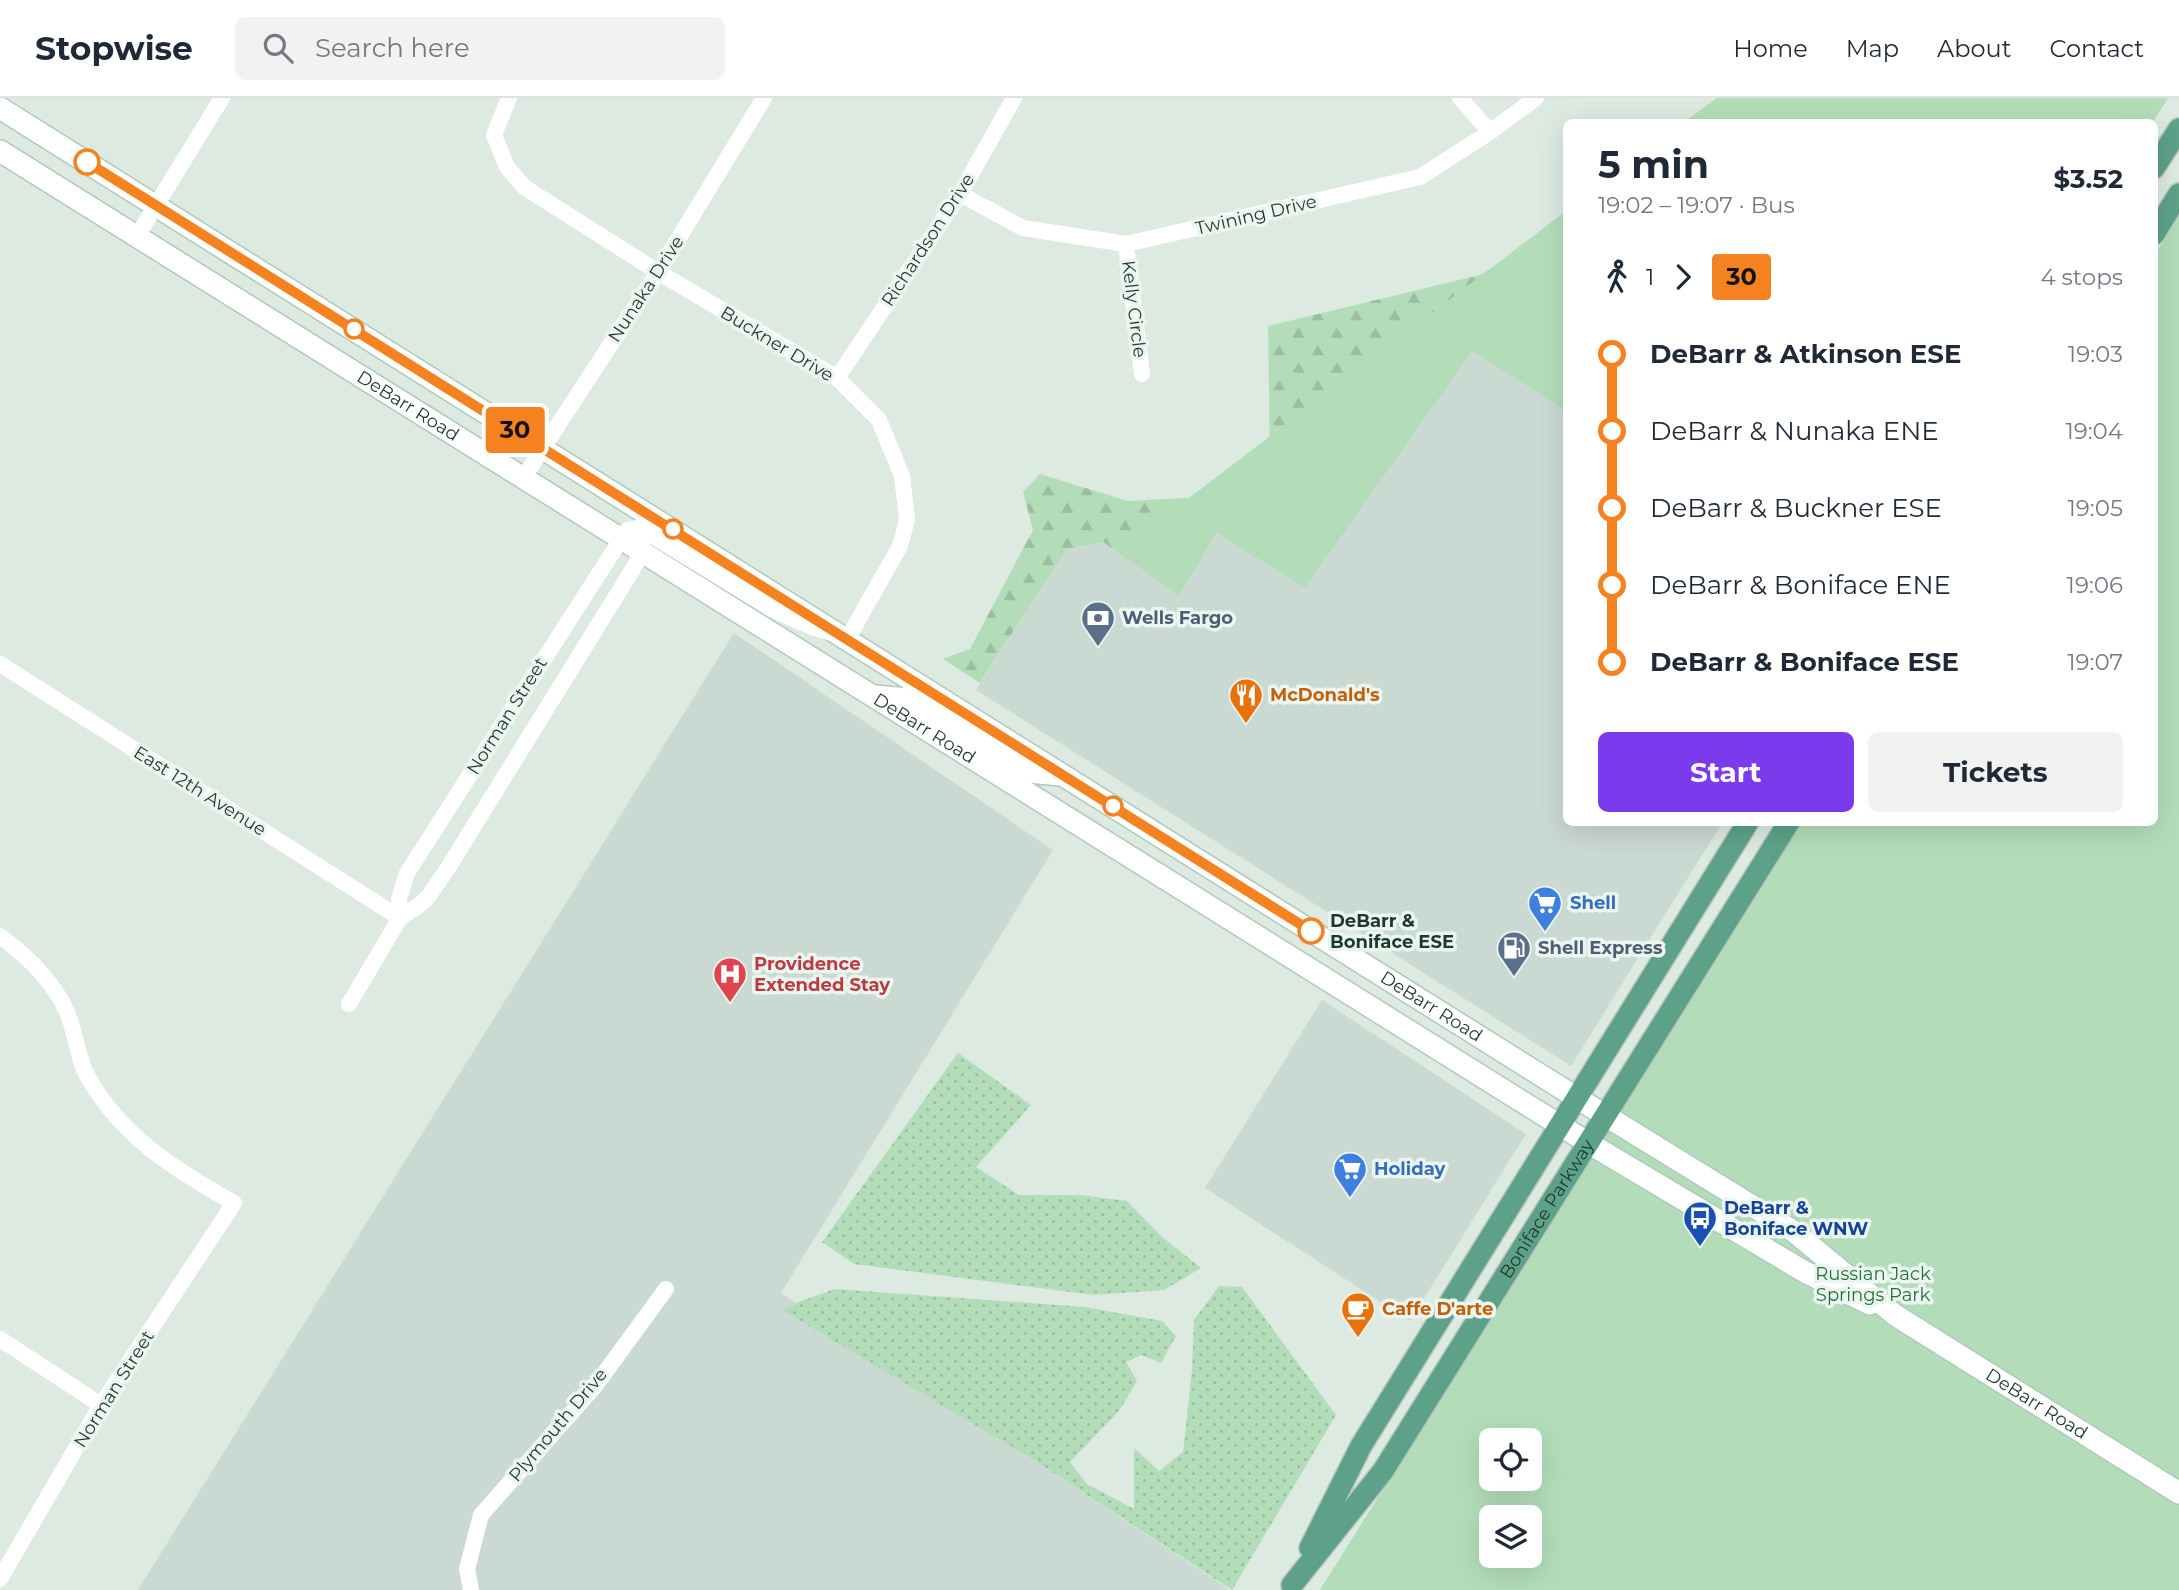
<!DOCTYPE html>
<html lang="en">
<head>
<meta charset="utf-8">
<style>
  body { margin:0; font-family:Montserrat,sans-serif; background:#f2f2f3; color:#1f2937; height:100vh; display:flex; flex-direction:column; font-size:26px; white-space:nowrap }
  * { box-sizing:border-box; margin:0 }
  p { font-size:23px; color:#747a83 }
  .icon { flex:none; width:38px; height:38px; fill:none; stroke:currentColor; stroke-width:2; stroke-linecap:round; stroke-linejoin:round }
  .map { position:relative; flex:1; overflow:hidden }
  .details { position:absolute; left:1563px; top:21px; width:595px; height:707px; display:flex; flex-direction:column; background:#fff; border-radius:10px; box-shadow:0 7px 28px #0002 }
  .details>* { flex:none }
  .badge { padding:0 14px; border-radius:5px; font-size:24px; line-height:46px }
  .fabs { position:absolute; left:1479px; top:1330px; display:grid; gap:14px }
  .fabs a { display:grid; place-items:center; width:63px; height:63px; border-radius:10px; background:#fff; box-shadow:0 7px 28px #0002; font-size:35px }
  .map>.badge { position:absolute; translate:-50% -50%; box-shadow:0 0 0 4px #fff }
  .legs { display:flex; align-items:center; gap:10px; height:77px; padding:0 35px; font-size:23px }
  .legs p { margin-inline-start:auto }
  .overview { display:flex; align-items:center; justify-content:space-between; height:119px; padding:0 35px }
  h1 { font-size:38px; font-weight:700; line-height:52px }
  .primary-button { display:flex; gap:14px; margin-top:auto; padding:14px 35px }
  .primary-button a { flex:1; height:80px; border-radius:10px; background:#7c3aed; color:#fff; font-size:28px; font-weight:700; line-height:80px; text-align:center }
  .primary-button a+a { background:#f2f2f3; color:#1f2937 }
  ul { padding:0 35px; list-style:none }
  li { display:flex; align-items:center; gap:24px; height:77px; font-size:26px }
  li i { display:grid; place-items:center; width:10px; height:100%; margin:0 9px; background:currentColor }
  li i::after { content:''; width:18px; height:18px; margin:-9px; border:5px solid; border-radius:50%; background:#fff }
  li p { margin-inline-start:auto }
  li:first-child i { background:linear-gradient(#0000 50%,currentColor 0) }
  li:last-child i { background:linear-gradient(currentColor 50%,#0000 0) }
  header { display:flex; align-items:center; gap:42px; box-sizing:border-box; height:98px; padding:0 35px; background:#fff; border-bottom:2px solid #e0e1e3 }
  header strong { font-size:33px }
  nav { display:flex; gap:38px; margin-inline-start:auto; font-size:24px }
  .search { width:490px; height:63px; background:#f2f2f3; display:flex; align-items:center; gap:18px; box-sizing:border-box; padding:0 24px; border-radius:10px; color:#747a83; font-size:26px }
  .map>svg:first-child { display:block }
  .built { fill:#cad9d1 }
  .grass { fill:url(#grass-dots) }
  .forest { fill:url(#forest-firs) }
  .green { fill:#b3ddb9; fill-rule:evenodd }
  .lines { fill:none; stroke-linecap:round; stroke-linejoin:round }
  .secondary-casing { stroke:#afcabd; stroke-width:24 }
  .primary-casing { stroke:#bbc4c0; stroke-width:24 }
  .street { stroke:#fff; stroke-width:16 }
  .secondary { stroke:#fff; stroke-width:21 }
  .primary { stroke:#5da288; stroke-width:21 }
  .line-1-casing { stroke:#fff; stroke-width:16 }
  .line-1 { stroke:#f58220; stroke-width:10 }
  .stop-1-dot { fill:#fff; stroke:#f58220; stroke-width:3.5 }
  .labels { text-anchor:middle; stroke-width:7; stroke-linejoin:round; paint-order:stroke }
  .street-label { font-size:18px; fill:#1d392e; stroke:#ecf6f0 }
  .service-label { font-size:18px; font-weight:bold; fill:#4e5e75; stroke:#ecf6f0; text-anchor:start }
  .food-label { font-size:18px; font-weight:bold; fill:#c56008; stroke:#ecf6f0; text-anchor:start }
  .shop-label { font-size:18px; font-weight:bold; fill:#366cbe; stroke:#ecf6f0; text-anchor:start }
  .stop-label { font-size:18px; font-weight:bold; fill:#1d392e; stroke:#ecf6f0; text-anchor:start }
  .health-label { font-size:18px; font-weight:bold; fill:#be3a42; stroke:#ecf6f0; text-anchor:start }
  .transit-label { font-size:18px; font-weight:bold; fill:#164399; stroke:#ecf6f0; text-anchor:start }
  .park-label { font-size:18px; fill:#257239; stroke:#ecf6f0 }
</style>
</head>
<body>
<header>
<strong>Stopwise</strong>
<div class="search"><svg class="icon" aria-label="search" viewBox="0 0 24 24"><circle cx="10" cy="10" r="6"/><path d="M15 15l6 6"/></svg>Search here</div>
<nav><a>Home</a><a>Map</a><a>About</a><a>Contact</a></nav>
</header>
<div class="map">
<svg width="2179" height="1492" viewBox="0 0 2179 1492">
  <defs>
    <pattern id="grass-dots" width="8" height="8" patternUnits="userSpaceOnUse" patternTransform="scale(1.75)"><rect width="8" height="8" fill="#b3ddb9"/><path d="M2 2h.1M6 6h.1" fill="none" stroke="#9abe9f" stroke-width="1.8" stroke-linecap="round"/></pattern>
    <pattern id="forest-firs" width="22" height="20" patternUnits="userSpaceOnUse" patternTransform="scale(1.75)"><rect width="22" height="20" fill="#b3ddb9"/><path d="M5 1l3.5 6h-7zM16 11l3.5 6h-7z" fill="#9abe9f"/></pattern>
  </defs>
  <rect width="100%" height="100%" fill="#dceae2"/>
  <path class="built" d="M 1472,253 L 1566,313 L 1566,724 L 1722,725 L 1571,968 L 976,592 L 1067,451 L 1103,444 L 1179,496 L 1215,435 L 1305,488 Z
    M 734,535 L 1053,752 L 781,1195 L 1230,1492 L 138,1492 Z
    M 1322,902 L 1526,1036 L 1410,1223 L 1205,1090 Z"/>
  <path class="grass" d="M 958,955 L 1031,1007 L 976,1069 L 1019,1097 L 1080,1097 L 1127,1103 L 1162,1139 L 1201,1170 L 1164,1192 L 1094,1197 L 854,1166 L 822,1144 Z
    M 1219,1188 L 1242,1189 L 1336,1317 L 1232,1492 L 1029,1359 L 782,1212 L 801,1203 L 835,1191 L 1085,1209 L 1162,1223 L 1176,1238 L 1161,1265 L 1141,1257 L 1126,1264 L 1137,1283 L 1119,1313 L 1070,1364 L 1087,1386 L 1134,1411 L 1134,1350 L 1159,1373 L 1183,1354 L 1192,1272 L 1194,1222 Z"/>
  <path class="forest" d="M 1566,128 L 1566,304 L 1472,253 L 1305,489 L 1216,435 L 1179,497 L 1103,444 L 1067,451 L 980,585 L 943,561 L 970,551 L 1033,432 L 1023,394 L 1040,376 L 1128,403 L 1205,399 L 1270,359 L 1268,228 L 1480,177 Z"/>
  <path class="green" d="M 1717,0 L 2168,0 L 2153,24 L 1684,24 Z
    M 1566,113 L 1566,313 L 1472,253 L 1305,489 L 1216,435 L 1179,497 L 1118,454 Z
    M 2179,119 L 2179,1492 L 1320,1492 L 1800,725 L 2154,724 L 2154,158 ZM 1491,1342 L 1530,1342 L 1530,1381 L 1491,1381 ZM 1491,1419 L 1530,1419 L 1530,1458 L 1491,1458 Z"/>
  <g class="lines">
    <g class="secondary-casing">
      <g id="secondary">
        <path id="s1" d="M 0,10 L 1577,1000 L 1793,1133 L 1895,1217 L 2179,1395"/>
        <path id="s2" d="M 0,53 L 1590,1046 L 1805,1174 L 1870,1206"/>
        <path d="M 876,598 L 918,602 L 1028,674 L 1060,677"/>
      </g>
    </g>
    <g class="primary-casing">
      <g id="primary">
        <path d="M 2154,70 L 2179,31"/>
        <path d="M 2154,136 L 2179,96"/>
        <path d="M 1310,1450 L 1361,1348 L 1748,724"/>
        <path id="s3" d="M 1292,1487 L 1383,1373 L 1789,724"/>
      </g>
    </g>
    <path class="street" d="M 1460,0 L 1490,34
      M 960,96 L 1023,130 L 1126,146 L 1420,79 L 1490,34 L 1536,0
      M 136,140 L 222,0
      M 1126,146 L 1142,276
      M 837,280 L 960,96 L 1014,0
      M 524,379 L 658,174 L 764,0
      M 0,566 L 400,820
      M 400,820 L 399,801 L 407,775 L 627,432 L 639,430 L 646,434 L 773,512 L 812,529 L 848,540 L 900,448 L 907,422 L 902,378 L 879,322 L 837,280 L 658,174 L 524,89 L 507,69 L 494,37 L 509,0
      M 0,838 C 27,858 53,883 67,914 C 76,935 77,961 89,981 C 124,1041 175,1071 234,1105 L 101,1307 L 0,1481
      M 349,906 L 400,820 L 417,809 L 428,799 L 448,770 L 636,466 L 642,443
      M 0,1241 L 101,1307
      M 471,1492 L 467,1471 L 481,1417 L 595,1288 L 666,1191"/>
    <use href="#secondary" class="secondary"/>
    <use href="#primary" class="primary"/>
  </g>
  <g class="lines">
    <g class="line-1-casing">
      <path id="line-1" d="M 87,64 L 1311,833"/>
    </g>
    <use href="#line-1" class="line-1"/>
  </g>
  <defs>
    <g id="bank-pin" transform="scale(1.75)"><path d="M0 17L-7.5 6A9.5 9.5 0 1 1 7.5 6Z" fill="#5c6f8a" stroke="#ecf6f0"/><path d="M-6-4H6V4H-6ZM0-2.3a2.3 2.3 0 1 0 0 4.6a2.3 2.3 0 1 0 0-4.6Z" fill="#fff"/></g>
    <g id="restaurant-pin" transform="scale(1.75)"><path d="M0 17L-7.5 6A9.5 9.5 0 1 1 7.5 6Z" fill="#e8710a" stroke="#ecf6f0"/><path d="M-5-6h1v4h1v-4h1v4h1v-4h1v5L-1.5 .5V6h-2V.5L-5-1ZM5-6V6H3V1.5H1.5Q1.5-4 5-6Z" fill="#fff"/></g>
    <g id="supermarket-pin" transform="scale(1.75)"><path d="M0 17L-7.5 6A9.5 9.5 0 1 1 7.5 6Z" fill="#3f7fe0" stroke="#ecf6f0"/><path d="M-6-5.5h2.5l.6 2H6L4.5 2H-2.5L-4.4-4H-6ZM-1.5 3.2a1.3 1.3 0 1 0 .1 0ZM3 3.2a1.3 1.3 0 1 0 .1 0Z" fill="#fff"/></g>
    <g id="fuel-pin" transform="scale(1.75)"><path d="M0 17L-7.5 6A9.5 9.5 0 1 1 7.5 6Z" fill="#5c6f8a" stroke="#ecf6f0"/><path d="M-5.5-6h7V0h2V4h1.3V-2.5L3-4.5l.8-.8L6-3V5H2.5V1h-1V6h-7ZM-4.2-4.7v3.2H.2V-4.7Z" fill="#fff"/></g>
    <g id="hospital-pin" transform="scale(1.75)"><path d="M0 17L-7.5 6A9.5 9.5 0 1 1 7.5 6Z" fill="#e0444e" stroke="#ecf6f0"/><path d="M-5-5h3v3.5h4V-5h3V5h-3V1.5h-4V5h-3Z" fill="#fff"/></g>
    <g id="bus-pin" transform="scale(1.75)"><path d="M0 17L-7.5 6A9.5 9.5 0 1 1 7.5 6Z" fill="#1a4fb4" stroke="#ecf6f0"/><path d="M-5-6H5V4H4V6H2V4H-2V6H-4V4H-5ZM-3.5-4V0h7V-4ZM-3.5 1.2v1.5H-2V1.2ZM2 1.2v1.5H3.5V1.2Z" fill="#fff"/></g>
    <g id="cafe-pin" transform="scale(1.75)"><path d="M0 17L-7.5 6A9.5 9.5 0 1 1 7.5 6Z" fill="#e8710a" stroke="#ecf6f0"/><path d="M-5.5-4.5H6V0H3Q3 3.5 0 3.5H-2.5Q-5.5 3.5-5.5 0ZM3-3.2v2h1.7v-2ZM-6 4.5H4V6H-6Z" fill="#fff"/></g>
  </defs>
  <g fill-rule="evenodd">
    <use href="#bank-pin" x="1098" y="520"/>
    <use href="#restaurant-pin" x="1246" y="597"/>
    <use href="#supermarket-pin" x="1545" y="805"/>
    <use href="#fuel-pin" x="1514" y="850"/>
    <use href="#hospital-pin" x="730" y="876"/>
    <use href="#supermarket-pin" x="1350" y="1071"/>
    <use href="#bus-pin" x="1700" y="1120"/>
    <use href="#cafe-pin" x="1358" y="1211"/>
  </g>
  <g class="stop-1-dot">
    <circle cx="87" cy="64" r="12"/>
    <circle cx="354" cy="231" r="9"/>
    <circle cx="673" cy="431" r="9"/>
    <circle cx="1113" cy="708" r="9"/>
    <circle cx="1311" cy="833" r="12"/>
  </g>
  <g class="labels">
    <g class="street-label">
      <text transform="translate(1256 117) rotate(-13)" y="6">Twining Drive</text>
      <text transform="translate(928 142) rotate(-57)" y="6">Richardson Drive</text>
      <text transform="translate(646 191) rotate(-57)" y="6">Nunaka Drive</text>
      <text transform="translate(1134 211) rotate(83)" y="6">Kelly Circle</text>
      <text transform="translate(777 246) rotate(31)" y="6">Buckner Drive</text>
      <text dy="6" stroke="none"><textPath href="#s2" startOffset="481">DeBarr Road</textPath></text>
      <text transform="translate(507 618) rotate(-58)" y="6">Norman Street</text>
      <text dy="6" stroke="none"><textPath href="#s2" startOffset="1090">DeBarr Road</textPath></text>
      <text transform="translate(200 693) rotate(32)" y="6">East 12th Avenue</text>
      <text dy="6" stroke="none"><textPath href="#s1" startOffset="1690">DeBarr Road</textPath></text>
      <text dy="6" stroke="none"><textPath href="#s3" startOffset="455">Boniface Parkway</textPath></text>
      <text transform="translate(114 1291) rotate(-58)" y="6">Norman Street</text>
      <text dy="6" stroke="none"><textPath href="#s1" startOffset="2415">DeBarr Road</textPath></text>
      <text transform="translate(558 1327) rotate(-50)" y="6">Plymouth Drive</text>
    </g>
    <g class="service-label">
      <text x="1122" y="526">Wells Fargo</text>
      <text x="1538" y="856">Shell Express</text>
    </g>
    <g class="food-label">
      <text x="1270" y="603">McDonald's</text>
      <text x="1382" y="1217">Caffe D'arte</text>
    </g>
    <g class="shop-label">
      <text x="1570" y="811">Shell</text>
      <text x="1374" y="1077">Holiday</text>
    </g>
    <g class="stop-label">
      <text x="1330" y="829">DeBarr &amp;<tspan x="1330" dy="21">Boniface ESE</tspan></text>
    </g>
    <g class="health-label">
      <text x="754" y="872">Providence<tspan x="754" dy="21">Extended Stay</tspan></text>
    </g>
    <g class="transit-label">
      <text x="1724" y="1116">DeBarr &amp;<tspan x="1724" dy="21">Boniface WNW</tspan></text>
    </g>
    <g class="park-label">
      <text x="1873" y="1182">Russian Jack<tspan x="1873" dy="21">Springs Park</tspan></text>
    </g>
  </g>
</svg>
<div class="fabs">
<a><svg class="icon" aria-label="locate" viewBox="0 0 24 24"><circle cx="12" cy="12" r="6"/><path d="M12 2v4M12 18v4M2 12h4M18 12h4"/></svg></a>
<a><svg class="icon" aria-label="layers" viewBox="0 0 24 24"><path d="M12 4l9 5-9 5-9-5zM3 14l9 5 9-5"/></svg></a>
</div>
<b class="badge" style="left:515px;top:332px;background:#f58220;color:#111">30</b>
<section class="details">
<div class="overview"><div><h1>5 min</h1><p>19:02 – 19:07 · Bus</p></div><b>$3.52</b></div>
<div class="legs"><svg class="icon" aria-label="walk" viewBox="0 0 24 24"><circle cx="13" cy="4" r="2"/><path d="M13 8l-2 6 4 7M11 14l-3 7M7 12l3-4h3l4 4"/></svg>1<svg class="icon" aria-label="forward" viewBox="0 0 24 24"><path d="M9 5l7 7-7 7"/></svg><b class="badge" style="background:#f58220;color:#111">30</b><p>4 stops</p></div>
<ul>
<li><i style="color:#f58220"></i><b>DeBarr &amp; Atkinson ESE</b><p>19:03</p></li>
<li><i style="color:#f58220"></i><span>DeBarr &amp; Nunaka ENE</span><p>19:04</p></li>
<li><i style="color:#f58220"></i><span>DeBarr &amp; Buckner ESE</span><p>19:05</p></li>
<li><i style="color:#f58220"></i><span>DeBarr &amp; Boniface ENE</span><p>19:06</p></li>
<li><i style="color:#f58220"></i><b>DeBarr &amp; Boniface ESE</b><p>19:07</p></li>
</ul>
<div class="primary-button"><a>Start</a><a>Tickets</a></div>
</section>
</div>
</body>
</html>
